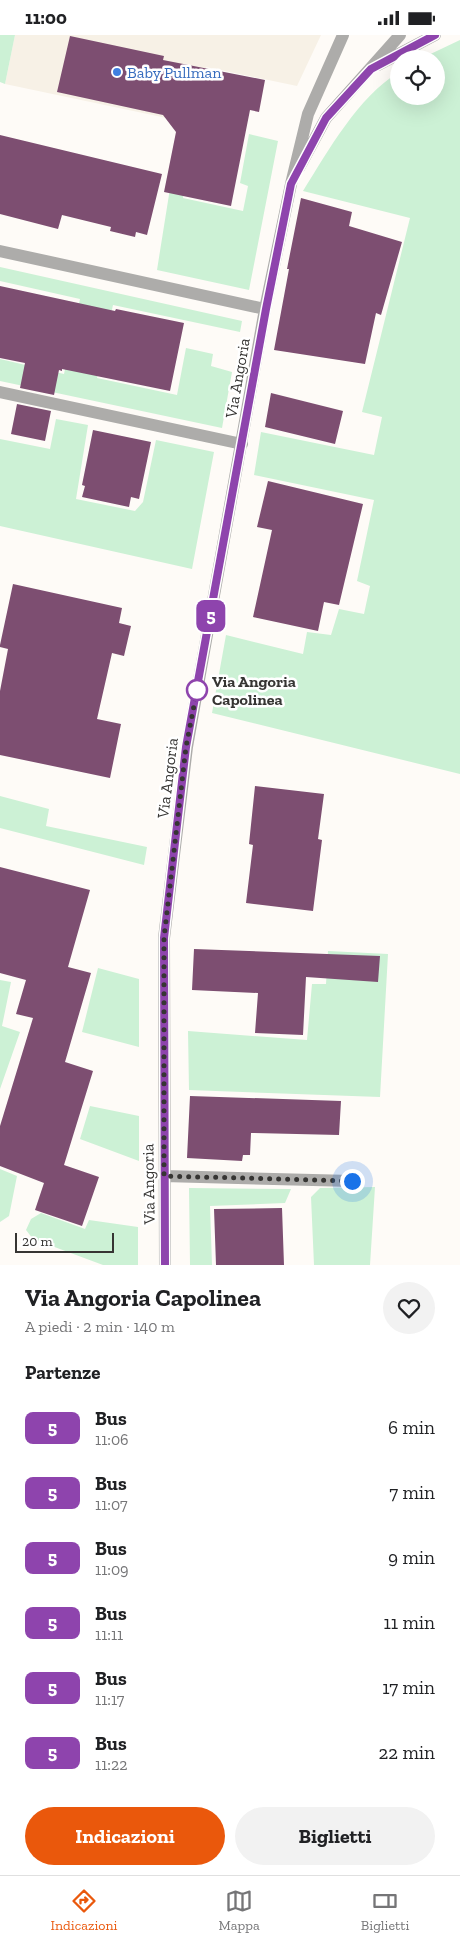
<!DOCTYPE html>
<html lang="it">
<head>
<meta charset="utf-8">
<style>
  body { margin:0; font-family:"Zilla Slab",serif; background:#f2f2f2; color:#202124; height:100vh; display:flex; flex-direction:column; font-size:19px; white-space:nowrap }
  * { box-sizing:border-box; margin:0 }
  p { font-size:16px; color:#757577 }
  .icon { flex:none; width:28px; height:28px; fill:none; stroke:currentColor; stroke-width:2; stroke-linecap:round; stroke-linejoin:round }
  .map { position:relative; height:1230px; overflow:hidden }
  .details { display:flex; flex-direction:column; background:#fff; flex:1 }
  .details>* { flex:none }
  .badge { padding:0 10px; border-radius:8px; font-size:18px; line-height:32px }
  .buttons { position:absolute; left:390px; top:15px; display:grid; gap:10px }
  .buttons a { display:grid; place-items:center; width:55px; height:55px; border-radius:50%; background:#fff; box-shadow:0 5px 20px #0002; font-size:25px }
  .scale { position:absolute; left:15px; bottom:12px; width:99px; box-sizing:border-box; padding-left:5px; border:2px solid #363533; border-top:0; font-size:14px; line-height:18px; white-space:nowrap; color:#363533; -webkit-text-stroke:4px #fff; paint-order:stroke }
  .you { position:absolute; width:25px; height:25px; margin:-12px; border:4px solid #fff; border-radius:50%; background:#1a73e8; box-shadow:0 0 0 8px #1a73e833 }
  .map>.badge { position:absolute; translate:-50% -50%; box-shadow:0 0 0 2px #fff }
  h2 { padding:0 25px; font-size:19px; line-height:45px }
  .round { display:grid; place-items:center; flex:none; width:52px; height:52px; border-radius:26px; background:#f2f2f2 }
  .summary { display:flex; align-items:center; justify-content:space-between; height:85px; padding:0 25px }
  h1 { font-size:24px; font-weight:800; line-height:38px }
  .primary-button { display:flex; gap:10px; margin-top:auto; padding:10px 25px }
  .primary-button a { flex:1; height:58px; border-radius:30px; background:#ea580c; color:#fff; font-size:20px; font-weight:800; line-height:58px; text-align:center }
  .primary-button a+a { background:#f2f2f2; color:#202124 }
  ul { padding:0; list-style:none }
  li { display:flex; align-items:center; gap:15px; height:65px; padding:0 25px }
  li div { flex:1 }
  li b { display:block; font-size:19px }
  li em { font-style:normal }
  li .badge { min-width:55px; font-weight:700; text-align:center }
  .status { display:flex; justify-content:space-between; align-items:center; height:35px; padding:0 25px; background:#fff; direction:ltr }
  .status svg { height:14px; fill:currentColor }
  .menu { display:flex; justify-content:space-around; align-items:center; height:70px; border-top:1px solid #e0e0e0; background:#fff; font-size:14px; color:#757577 }
  .menu a { display:grid; justify-items:center; gap:2px }
  .menu .active { color:#ea580c }
  .map>svg:first-child { display:block }
  .built { fill:#f7f1e6 }
  .green { fill:#ccf1d5 }
  .building { fill:#7d4e71 }
  .lines { fill:none; stroke-linecap:round; stroke-linejoin:round }
  .minor { stroke:#adacaa; stroke-width:12 }
  .line-casing { stroke:#fff; stroke-width:11 }
  .line { stroke:#8e44ad; stroke-width:8 }
  .walk { stroke:#363533; stroke-width:5; stroke-dasharray:0 9 }
  .shop-dot { fill:#3f7fe0; stroke:#fff; stroke-width:2 }
  .stop-dot { fill:#fff; stroke:#8e44ad; stroke-width:2.5 }
  .labels { text-anchor:middle; stroke-width:5; stroke-linejoin:round; paint-order:stroke }
  .shop-label { font-size:16px; fill:#366cbe; stroke:#fff; text-anchor:start }
  .street-label { font-size:16px; fill:#363533; stroke:#fff }
  .stop-label { font-size:16px; font-weight:bold; fill:#363533; stroke:#fff; text-anchor:start }
</style>
</head>
<body>
<div class="status"><b>11:00</b><svg viewBox="0 0 49 12"><path d="M0 12V9h3v3zM5 12V6h3v6zM10 12V3h3v9zM15 12V0h3v12zM26 1h20v11H26zM47 4h2v5h-2z"/></svg></div>
<div class="map">
<svg width="460" height="1230" viewBox="0 0 460 1230">
  <rect width="100%" height="100%" fill="#fefbf7"/>
  <path class="built" d="M 15,0 L 321,0 L 297,51 L 206,32 L 195,89 L 5,49 Z"/>
  <path class="green" d="M 0,0 L 15,0 L 5,49 L 0,47 Z
    M 460,5 L 460,739 L 212,678 L 226,600 L 303,619 L 307,597 L 331,600 L 339,574 L 364,579 L 370,551 L 357,546 L 374,465 L 254,440 L 261,397 L 374,420 L 382,382 L 362,377 L 410,183 L 303,156 C 328,116 358,62 399,37 L 399,61 L 436,61 L 436,24 L 420,24 Z
    M 249,99 L 278,106 L 249,255 L 157,235 L 175,122 L 189,124 L 183,163 L 243,176 L 248,151 L 240,148 Z
    M 0,232 L 242,286 L 240,297 L 113,270 L 97,343 L 177,360 L 186,313 L 213,319 L 211,331 L 232,337 L 222,393 L 0,346 L 0,324 L 64,339 L 80,264 L 0,246 Z
    M 56,384 L 88,390 L 76,464 L 135,476 L 143,467 L 156,405 L 214,417 L 192,534 L 0,491 L 0,404 L 50,414 Z
    M 0,761 L 49,774 L 46,791 L 147,812 L 144,830 L 0,793 Z
    M 328,916 L 388,919 L 380,1062 L 189,1055 L 188,996 L 307,1005 L 312,949 L 326,949 Z
    M 98,933 L 139,944 L 139,1012 L 82,997 Z
    M 0,945 L 11,947 L 2,991 L 20,997 L 0,1054 Z
    M 90,1071 L 139,1081 L 139,1126 L 80,1104 Z
    M 0,1134 L 17,1141 L 9,1181 L 0,1187 Z
    M 375,1152 L 370,1230 L 314,1230 L 311,1162 L 320,1153 Z
    M 189,1153 L 291,1154 L 285,1168 L 210,1171 L 212,1230 L 190,1230 Z
    M 41,1178 L 85,1194 L 89,1185 L 138,1192 L 138,1230 L 103,1230 L 33,1204 L 26,1195 L 31,1184 Z"/>
  <path class="building" d="M 70,1 L 164,21 L 163,25 L 265,45 L 259,77 L 250,75 L 231,171 L 164,157 L 176,97 L 163,80 L 57,57 Z
    M 0,100 L 162,139 L 147,200 L 136,197 L 135,202 L 110,196 L 111,192 L 62,180 L 58,194 L 0,179 Z
    M 301,163 L 352,177 L 349,191 L 402,207 L 381,280 L 376,278 L 365,329 L 274,315 L 289,234 L 287,234 Z
    M 0,251 L 115,276 L 116,274 L 184,288 L 170,356 L 62,334 L 62,336 L 59,335 L 54,360 L 20,353 L 25,328 L 0,323 Z
    M 271,358 L 343,376 L 335,409 L 265,392 Z
    M 17,369 L 51,376 L 45,406 L 11,399 Z
    M 93,395 L 151,407 L 139,464 L 131,462 L 129,472 L 82,462 L 85,451 L 82,450 Z
    M 268,446 L 363,469 L 339,570 L 324,567 L 318,596 L 253,582 L 272,495 L 257,492 Z
    M 13,549 L 122,573 L 119,588 L 131,591 L 124,621 L 112,618 L 97,684 L 121,689 L 110,743 L 0,720 L 0,656 L 8,614 L 0,612 L 0,610 Z
    M 255,751 L 324,759 L 318,804 L 322,805 L 313,876 L 246,868 L 253,810 L 249,809 Z
    M 0,832 L 90,855 L 68,932 L 91,938 L 65,1027 L 93,1036 L 64,1130 L 99,1142 L 82,1191 L 35,1175 L 44,1148 L 0,1131 L 0,1091 L 33,983 L 16,979 L 26,945 L 0,938 Z
    M 194,914 L 380,921 L 378,947 L 306,942 L 303,1000 L 255,998 L 258,958 L 192,955 Z
    M 190,1061 L 341,1066 L 339,1100 L 251,1098 L 250,1120 L 243,1120 L 242,1126 L 187,1123 Z
    M 282,1173 L 284,1230 L 216,1230 L 214,1174 Z"/>
  <g class="lines">
    <path class="minor" d="M 378,30 L 435,0
      M 299,133 L 326,83 L 400,0
      M 0,216 L 265,274
      M 0,357 L 242,409
      M 164,1141 L 352,1146
      M 165,1230 L 164,903 L 187,712 L 265,274 L 291,149 L 308,79 L 343,0"/>
  </g>
  <g class="lines">
    <g class="line-casing">
      <path id="line" d="M 165,1230 L 164,903 L 186,712 L 266,274 L 291,149 L 326,83 L 371,34 L 435,0"/>
    </g>
    <use href="#line" class="line"/>
    <path class="walk" d="M 197,655 L 186,712 L 164,903 L 164,1141 L 352,1146"/>
  </g>
  <circle class="shop-dot" cx="117" cy="37" r="5"/>
  <circle class="stop-dot" cx="197" cy="655" r="10"/>
  <g class="labels">
    <g class="shop-label">
      <text x="127" y="43">Baby Pullman</text>
    </g>
    <g class="street-label">
      <text transform="translate(237 343) rotate(-80)" y="6">Via Angoria</text>
      <text transform="translate(167 743) rotate(-83)" y="6">Via Angoria</text>
      <text transform="translate(148 1149) rotate(-91)" y="6">Via Angoria</text>
    </g>
    <g class="stop-label">
      <text x="212" y="652">Via Angoria<tspan x="212" dy="18">Capolinea</tspan></text>
    </g>
  </g>
</svg>
<div class="buttons">
<a><svg class="icon" aria-label="locate" viewBox="0 0 24 24"><circle cx="12" cy="12" r="6"/><path d="M12 2v4M12 18v4M2 12h4M18 12h4"/></svg></a>
</div>
<div class="scale">20 m</div>
<div class="you" style="left:352px;top:1146px"></div>
<b class="badge" style="left:211px;top:581px;background:#8e44ad;color:#fff">5</b>
</div>
<section class="details">
<div class="summary"><div><h1>Via Angoria Capolinea</h1><p>A piedi · 2 min · 140 m</p></div><a class="round"><svg class="icon" aria-label="heart" viewBox="0 0 24 24"><path d="M12 20l-8-8c-3-5 5-10 8-4 3-6 11-1 8 4z"/></svg></a></div>
<h2>Partenze</h2>
<ul>
<li><span class="badge" style="background:#8e44ad;color:#fff">5</span><div><b>Bus</b><p>11:06</p></div><em>6 min</em></li>
<li><span class="badge" style="background:#8e44ad;color:#fff">5</span><div><b>Bus</b><p>11:07</p></div><em>7 min</em></li>
<li><span class="badge" style="background:#8e44ad;color:#fff">5</span><div><b>Bus</b><p>11:09</p></div><em>9 min</em></li>
<li><span class="badge" style="background:#8e44ad;color:#fff">5</span><div><b>Bus</b><p>11:11</p></div><em>11 min</em></li>
<li><span class="badge" style="background:#8e44ad;color:#fff">5</span><div><b>Bus</b><p>11:17</p></div><em>17 min</em></li>
<li><span class="badge" style="background:#8e44ad;color:#fff">5</span><div><b>Bus</b><p>11:22</p></div><em>22 min</em></li>
</ul>
<div class="primary-button"><a>Indicazioni</a><a>Biglietti</a></div>
</section>
<nav class="menu">
<a class="active"><svg class="icon" aria-label="directions" viewBox="0 0 24 24"><path d="M12 3l9 9-9 9-9-9zM9 14v-3h6M13 9l2 2-2 2"/></svg>Indicazioni</a>
<a><svg class="icon" aria-label="map" viewBox="0 0 24 24"><path d="M3 6l6-2 6 2 6-2v14l-6 2-6-2-6 2zM9 4v14M15 6v14"/></svg>Mappa</a>
<a><svg class="icon" aria-label="tickets" viewBox="0 0 24 24"><path d="M3 7h18v10H3zM15 7v10"/></svg>Biglietti</a>
</nav>
</body>
</html>
